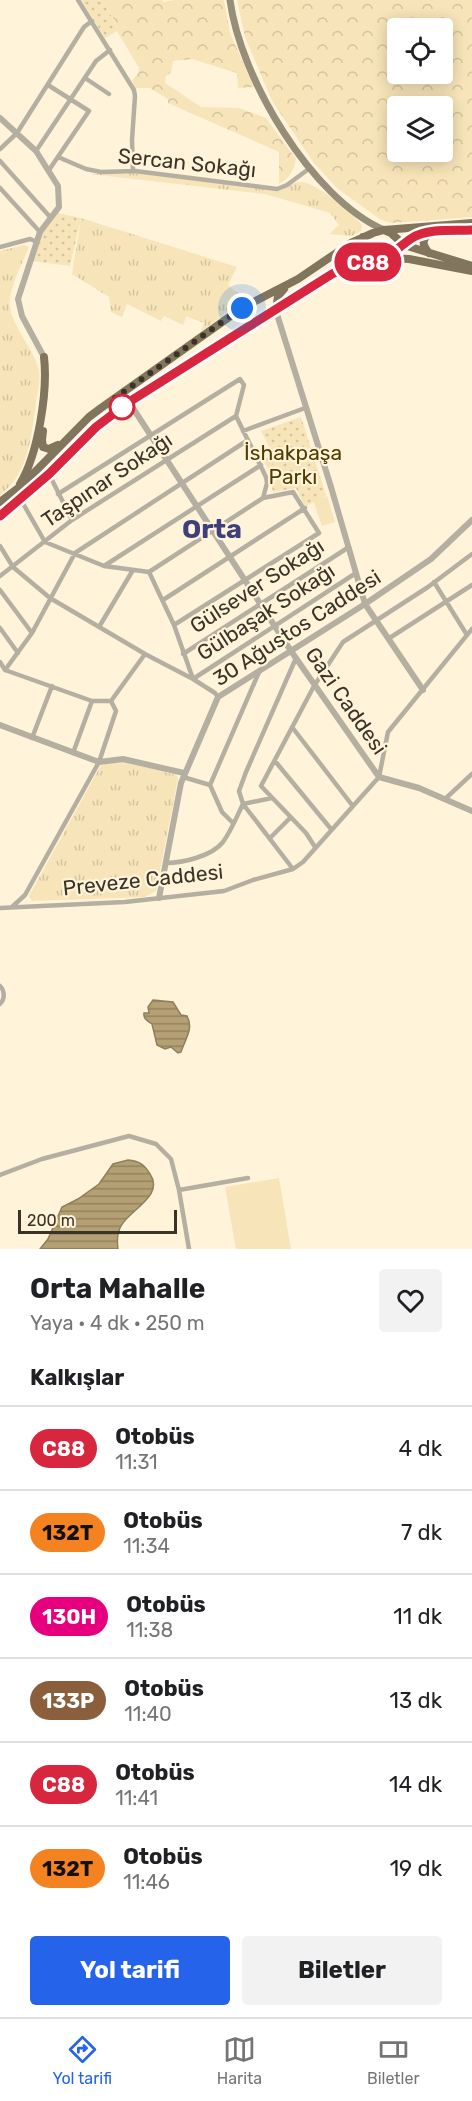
<!DOCTYPE html>
<html lang="tr">
<head>
<meta charset="utf-8">
<style>
  body { margin:0; font-family:Rubik,sans-serif; background:#f2f2f2; color:#202124; height:100vh; display:flex; flex-direction:column; font-size:22px; white-space:nowrap }
  * { box-sizing:border-box; margin:0 }
  p { font-size:20px; color:#757577 }
  .icon { flex:none; width:33px; height:33px; fill:none; stroke:currentColor; stroke-width:2; stroke-linecap:round; stroke-linejoin:round }
  .map { position:relative; height:1249px; overflow:hidden }
  .side { display:flex; flex-direction:column; background:#fff; flex:1 }
  .side>* { flex:none }
  .badge { padding:0 12px; border-radius:20px; font-size:21px; line-height:39px }
  .fabs { position:absolute; left:387px; top:18px; display:grid; gap:12px }
  .fabs a { display:grid; place-items:center; width:66px; height:66px; border-radius:6px; background:#fff; box-shadow:0 3px 15px #0003; font-size:30px }
  .scale { position:absolute; left:18px; bottom:15px; width:159px; box-sizing:border-box; padding-left:6px; border:3px solid #393427; border-top:0; font-size:16px; line-height:21px; white-space:nowrap; color:#393427; -webkit-text-stroke:4px #fff3d9; paint-order:stroke }
  .you { position:absolute; width:30px; height:30px; margin:-15px; border:4px solid #fff; border-radius:50%; background:#1a73e8; box-shadow:0 0 0 9px #1a73e833 }
  .map>.badge { position:absolute; translate:-50% -50%; box-shadow:0 0 0 3px #fff }
  h2 { padding:0 30px; font-size:22px; line-height:54px }
  .round { display:grid; place-items:center; flex:none; width:63px; height:63px; border-radius:6px; background:#f2f2f2 }
  .overview { display:flex; align-items:center; justify-content:space-between; height:102px; padding:0 30px }
  h1 { font-size:28px; font-weight:700; line-height:45px }
  .cta { display:flex; gap:12px; margin-top:auto; padding:12px 30px }
  .cta a { flex:1; height:69px; border-radius:6px; background:#2563eb; color:#fff; font-size:24px; font-weight:700; line-height:69px; text-align:center }
  .cta a+a { background:#f2f2f2; color:#202124 }
  ul { padding:0; list-style:none }
  li { display:flex; align-items:center; gap:18px; height:84px; padding:0 30px; border-top:2px solid #e0e0e0 }
  li div { flex:1 }
  li b { display:block; font-size:22px }
  li em { font-style:normal }
  li .badge { min-width:66px; font-weight:700; text-align:center }
  .menu { display:flex; justify-content:space-around; align-items:center; height:84px; border-top:2px solid #e0e0e0; background:#fff; font-size:16px; color:#757577 }
  .menu a { display:grid; justify-items:center; gap:3px }
  .menu .active { color:#2563eb }
  .map>svg:first-child { display:block }
  .grass { fill:url(#grass-tufts) }
  .forest { fill:url(#forest-crowns); fill-rule:evenodd }
  .park { fill:url(#park-dots) }
  .pitch { fill:#f7e4b8 }
  .water { fill:url(#water-rules); stroke:#8f805c; stroke-width:1.5 }
  .lines { fill:none; stroke-linecap:round; stroke-linejoin:round }
  .minor { stroke:#b5afa2; stroke-width:4.5 }
  .tertiary { stroke:#b5afa2; stroke-width:6 }
  .secondary { stroke:#978e7a; stroke-width:7 }
  .primary { stroke:#81765d; stroke-width:8 }
  .line-casing { stroke:#fff; stroke-width:14 }
  .line { stroke:#d7263d; stroke-width:9 }
  .walk { stroke:#393427; stroke-width:6; stroke-dasharray:0 10.8 }
  .stop-dot { fill:#fff; stroke:#d7263d; stroke-width:3 }
  .labels { text-anchor:middle; stroke-width:4.5; stroke-linejoin:round; paint-order:stroke }
  .street-label { font-size:21px; fill:#393427; stroke:#fff3d9 }
  .park-label { font-size:21px; fill:#513c00; stroke:#fff3d9 }
  .district-label { font-size:27px; font-weight:bold; fill:#3e3f7b; stroke:#fff3d9 }
</style>
</head>
<body>
<div class="map">
<svg width="472" height="1249" viewBox="0 0 472 1249">
  <defs>
    <pattern id="grass-tufts" width="24" height="20" patternUnits="userSpaceOnUse" patternTransform="scale(1.5)"><rect width="24" height="20" fill="#f7e4b8"/><path d="M3 7l-1-3M5 7V3M7 7l1-3M15 17l-1-3M17 17v-4M19 17l1-3" fill="none" stroke="#d4c49e"/></pattern>
    <pattern id="forest-crowns" width="20" height="18" patternUnits="userSpaceOnUse" patternTransform="scale(1.5)"><rect width="20" height="18" fill="#f7e4b8"/><path d="M2 6a3 3 0 1 1 6 0M12 15a3 3 0 1 1 6 0" fill="none" stroke="#d4c49e"/></pattern>
    <pattern id="park-dots" width="8" height="8" patternUnits="userSpaceOnUse" patternTransform="scale(1.5)"><rect width="8" height="8" fill="#f7e4b8"/><path d="M2 2h.1M6 6h.1" fill="none" stroke="#d4c49e" stroke-width="1.8" stroke-linecap="round"/></pattern>
    <pattern id="water-rules" width="6" height="5" patternUnits="userSpaceOnUse" patternTransform="scale(1.5)"><rect width="6" height="5" fill="#b4a073"/><path d="M0 2.5h6" fill="none" stroke="#93835e"/></pattern>
  </defs>
  <rect width="100%" height="100%" fill="#fff3d9"/>
  <path class="grass" d="M 134,173 L 278,190 C 285,189 293,182 300,182 C 315,181 352,213 362,225 L 361,231 L 352,236 L 329,234 L 339,225 L 330,213 L 265,194 L 90,174 Z
    M 81,218 L 237,267 L 228,285 L 245,299 L 200,332 L 204,323 L 188,317 L 186,317 L 183,325 L 164,316 L 161,321 L 127,304 L 122,317 L 111,312 L 109,297 L 72,274 Z
    M 24,245 L 29,247 C 23,262 7,292 10,308 C 13,327 36,353 39,371 C 41,380 37,394 36,403 C 31,436 29,474 0,495 L 0,251 Z
    M 122,761 L 176,775 L 178,778 L 156,891 L 145,897 L 32,901 L 29,896 L 101,765 Z"/>
  <path class="forest" d="M 102,0 L 162,0 L 163,2 L 175,0 L 224,0 L 230,33 L 254,87 L 238,88 L 237,73 L 192,59 L 173,61 L 171,72 L 166,76 L 165,83 L 201,107 L 239,108 L 266,118 L 296,159 C 293,172 290,177 279,184 L 279,152 L 168,103 L 168,99 L 150,88 L 135,88 L 132,80 L 138,74 L 139,68 L 117,31 L 116,23 Z
    M 237,0 L 472,0 L 472,217 L 391,223 L 381,220 L 338,189 L 314,163 L 272,101 L 245,37 ZM 398,28 L 442,28 L 442,74 L 398,74 ZM 398,106 L 442,106 L 442,152 L 398,152 Z"/>
  <path class="park" d="M 81,0 L 102,0 L 116,24 L 117,31 L 105,38 Z
    M 58,213 L 81,218 L 70,266 L 32,261 L 43,233 Z
    M 301,417 L 326,495 L 305,507 L 296,488 L 273,492 L 268,469 L 263,460 L 273,455 L 261,431 Z"/>
  <path class="pitch" d="M 281,463 L 287,487 L 275,489 L 269,465 Z
    M 327,496 L 335,522 L 322,526 L 313,500 Z
    M 279,1178 L 291,1249 L 236,1249 L 225,1187 Z"/>
  <path class="water" d="M 153,1000 L 173,1002 L 181,1015 L 187,1016 C 194,1029 185,1039 181,1052 L 178,1053 L 171,1047 L 165,1049 L 157,1045 L 152,1024 C 148,1021 143,1019 144,1013 L 149,1013 L 148,1007 Z
    M 128,1160 C 139,1161 144,1164 150,1174 C 165,1196 129,1210 121,1226 C 117,1233 117,1242 118,1249 L 40,1249 L 48,1239 L 62,1207 L 78,1199 L 99,1184 L 113,1164 Z"/>
  <g class="lines">
    <path class="minor" d="M 78,0 L 134,90 L 135,96 L 132,140 L 133,171
      M 85,78 L 109,94
      M 48,85 L 89,111 L 49,170
      M 0,149 L 17,133 L 84,27 L 92,21
      M 36,151 L 96,61 L 110,50
      M 58,157 L 86,169 L 101,172 L 135,171 L 277,189 L 287,185 L 310,168
      M 0,161 L 51,218
      M 0,188 L 40,232
      M 0,247 L 30,239 L 37,242
      M 243,431 L 305,408
      M 49,474 L 72,520
      M 58,494 L 240,379 L 244,385 L 236,416 L 266,477 L 267,483 L 263,498
      M 21,500 L 45,542 L 104,566 L 149,572 L 174,625 L 193,679 L 215,693 L 218,697
      M 0,546 L 13,567 L 50,598 L 145,654 L 193,679 L 356,573
      M 104,566 L 261,465
      M 149,572 L 263,498 L 293,492 L 319,533 L 174,625
      M 0,576 L 72,520 L 236,416
      M 434,582 L 467,635
      M 0,590 L 32,633
      M 163,600 L 305,508
      M 99,627 L 133,570
      M 0,628 L 18,653
      M 388,639 L 472,585
      M 183,654 L 349,547
      M 0,662 L 5,670 L 92,701
      M 5,670 L 32,633 L 75,553 L 248,440
      M 292,727 L 352,805
      M 32,738 L 52,686
      M 73,753 L 92,701 L 111,701 L 145,654
      M 275,761 L 331,829
      M 183,777 L 210,785
      M 272,798 L 243,804 L 293,869
      M 445,799 L 472,774
      M 233,823 L 222,812 L 210,785 L 259,672
      M 270,838 L 290,818
      M 315,847 L 306,833 L 261,786 L 314,686 L 343,642 L 428,587 L 472,554
      M 166,863 C 183,863 212,856 223,842 C 231,831 237,816 243,804 L 239,791 L 246,772 L 296,658
      M 13,906 L 25,895 L 99,762 L 116,711 L 111,701
      M 0,908 L 125,902 L 224,891 L 253,880 L 293,869 L 303,862 L 379,777 L 388,732 L 472,629
      M 0,986 C 5,991 5,999 0,1004
      M 0,1175 L 42,1159 L 129,1136 L 156,1144 L 171,1159 L 179,1190 L 189,1249
      M 179,1190 L 248,1178"/>
    <path class="tertiary" d="M 0,118 L 36,151 L 58,186 L 59,207 L 40,232 L 18,299 L 22,316 L 44,357
      M 276,311 L 331,487 L 365,604 L 423,690
      M 129,402 L 291,651 L 379,777 L 419,788 L 472,811
      M 0,725 L 99,762 L 123,759 L 184,773
      M 159,898 L 181,783 L 218,697 L 365,604 L 431,559 L 472,520"/>
    <path class="secondary" d="M 230,0 C 240,77 311,198 384,230"/>
    <path class="primary" d="M 384,230 L 391,233 L 404,245 L 472,266
      M 363,237 C 361,250 363,257 376,260
      M 429,253 C 422,245 421,239 431,233
      M 387,258 L 409,259 L 472,271
      M 276,311 L 278,296 L 284,289
      M 43,431 L 42,440 L 43,447 L 49,449 L 58,445
      M 20,484 C 38,454 48,392 44,357
      M 0,502 L 21,486 L 89,417 L 101,408 L 242,308 L 298,279 L 351,243 L 373,233 L 384,230 L 472,223
      M 0,516 L 49,474 L 96,427 L 129,402 L 332,274 C 350,265 364,265 381,259 C 394,254 401,245 412,238 C 428,228 453,231 472,230"/>
  </g>
  <g class="lines">
    <g class="line-casing">
      <path id="line" d="M 0,516 L 49,474 L 96,427 L 129,402 L 332,274 C 349,266 364,265 381,259 C 394,254 401,245 412,238 C 428,228 453,231 472,230"/>
    </g>
    <use href="#line" class="line"/>
    <path class="walk" d="M 122,407 L 118,410 L 129,402 C 124,396 118,398 111,401 L 242,308"/>
  </g>
  <circle class="stop-dot" cx="122" cy="407" r="12"/>
  <g class="labels">
    <g class="street-label">
      <text transform="translate(187 163) rotate(6)" y="7">Sercan Sokağı</text>
      <text transform="translate(107 480) rotate(-34)" y="7">Taşpınar Sokağı</text>
      <text transform="translate(257 586) rotate(-33)" y="7">Gülsever Sokağı</text>
      <text transform="translate(266 612) rotate(-33)" y="7">Gülbaşak Sokağı</text>
      <text transform="translate(297 628) rotate(-33)" y="7">30 Ağustos Caddesi</text>
      <text transform="translate(346 701) rotate(55)" y="7">Gazi Caddesi</text>
      <text transform="translate(143 880) rotate(-6)" y="7">Preveze Caddesi</text>
    </g>
    <g class="park-label">
      <text x="293" y="460">İshakpaşa<tspan x="293" dy="24">Parkı</tspan></text>
    </g>
    <g class="district-label">
      <text x="212" y="538">Orta</text>
    </g>
  </g>
</svg>
<div class="fabs">
<a><svg class="icon" aria-label="locate" viewBox="0 0 24 24"><circle cx="12" cy="12" r="6"/><path d="M12 2v4M12 18v4M2 12h4M18 12h4"/></svg></a>
<a><svg class="icon" aria-label="layers" viewBox="0 0 24 24"><path d="M12 4l9 5-9 5-9-5zM3 14l9 5 9-5"/></svg></a>
</div>
<div class="scale">200 m</div>
<div class="you" style="left:242px;top:308px"></div>
<b class="badge" style="left:368px;top:262px;background:#d7263d;color:#fff">C88</b>
</div>
<section class="side">
<div class="overview"><div><h1>Orta Mahalle</h1><p>Yaya · 4 dk · 250 m</p></div><a class="round"><svg class="icon" aria-label="heart" viewBox="0 0 24 24"><path d="M12 20l-8-8c-3-5 5-10 8-4 3-6 11-1 8 4z"/></svg></a></div>
<h2>Kalkışlar</h2>
<ul>
<li><span class="badge" style="background:#d7263d;color:#fff">C88</span><div><b>Otobüs</b><p>11:31</p></div><em>4 dk</em></li>
<li><span class="badge" style="background:#f58220;color:#111">132T</span><div><b>Otobüs</b><p>11:34</p></div><em>7 dk</em></li>
<li><span class="badge" style="background:#e6007e;color:#fff">130H</span><div><b>Otobüs</b><p>11:38</p></div><em>11 dk</em></li>
<li><span class="badge" style="background:#8b5e3c;color:#fff">133P</span><div><b>Otobüs</b><p>11:40</p></div><em>13 dk</em></li>
<li><span class="badge" style="background:#d7263d;color:#fff">C88</span><div><b>Otobüs</b><p>11:41</p></div><em>14 dk</em></li>
<li><span class="badge" style="background:#f58220;color:#111">132T</span><div><b>Otobüs</b><p>11:46</p></div><em>19 dk</em></li>
</ul>
<div class="cta"><a>Yol tarifi</a><a>Biletler</a></div>
</section>
<nav class="menu">
<a class="active"><svg class="icon" aria-label="directions" viewBox="0 0 24 24"><path d="M12 3l9 9-9 9-9-9zM9 14v-3h6M13 9l2 2-2 2"/></svg>Yol tarifi</a>
<a><svg class="icon" aria-label="map" viewBox="0 0 24 24"><path d="M3 6l6-2 6 2 6-2v14l-6 2-6-2-6 2zM9 4v14M15 6v14"/></svg>Harita</a>
<a><svg class="icon" aria-label="tickets" viewBox="0 0 24 24"><path d="M3 7h18v10H3zM15 7v10"/></svg>Biletler</a>
</nav>
</body>
</html>
